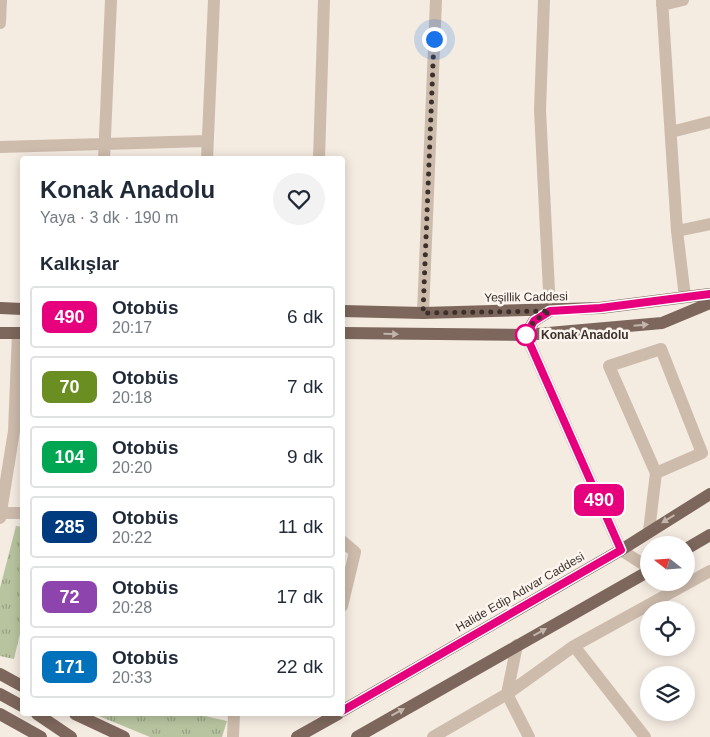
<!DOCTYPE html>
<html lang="tr">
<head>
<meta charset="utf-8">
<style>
  body { margin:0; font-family:Arial,sans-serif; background:#f2f2f3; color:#1f2937; height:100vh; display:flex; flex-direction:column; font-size:19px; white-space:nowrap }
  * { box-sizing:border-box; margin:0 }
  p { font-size:16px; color:#747a83 }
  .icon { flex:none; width:28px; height:28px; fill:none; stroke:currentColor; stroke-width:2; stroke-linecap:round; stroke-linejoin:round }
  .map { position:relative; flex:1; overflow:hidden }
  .side { position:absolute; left:20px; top:156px; width:325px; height:560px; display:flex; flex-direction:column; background:#fff; border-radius:5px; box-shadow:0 2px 12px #0003 }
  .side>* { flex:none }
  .badge { padding:0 10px; border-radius:8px; font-size:18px; line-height:32px }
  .needle { width:32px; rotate:287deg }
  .controls { position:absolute; left:640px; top:536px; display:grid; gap:10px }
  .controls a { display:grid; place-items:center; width:55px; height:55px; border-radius:50%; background:#fff; box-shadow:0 2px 12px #0003; font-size:25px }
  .you { position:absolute; width:25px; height:25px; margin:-12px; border:4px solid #fff; border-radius:50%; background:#1a73e8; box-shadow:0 0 0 8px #1a73e833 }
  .map>.badge { position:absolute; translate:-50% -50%; box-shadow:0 0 0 2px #fff }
  h2 { padding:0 20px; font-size:19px; line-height:45px }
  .round { display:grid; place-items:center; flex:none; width:52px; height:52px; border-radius:26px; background:#f2f2f3 }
  .head { display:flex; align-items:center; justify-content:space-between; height:85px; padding:0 20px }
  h1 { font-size:24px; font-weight:800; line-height:38px }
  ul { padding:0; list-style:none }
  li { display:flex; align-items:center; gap:15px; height:62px; margin:0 10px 8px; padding:0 10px; border:2px solid #e0e1e3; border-radius:5px }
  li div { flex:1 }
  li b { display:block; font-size:19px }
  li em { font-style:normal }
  li .badge { min-width:55px; font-weight:700; text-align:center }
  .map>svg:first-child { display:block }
  .park { fill:url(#park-tufts) }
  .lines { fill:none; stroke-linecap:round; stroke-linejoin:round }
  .minor { stroke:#cdbbac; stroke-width:12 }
  .major { stroke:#7d675c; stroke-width:12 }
  .oneway { fill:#c2b5ac }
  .line-casing { stroke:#fff; stroke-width:11 }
  .line { stroke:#e6007e; stroke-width:8 }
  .walk { stroke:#3b302b; stroke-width:5; stroke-dasharray:0 9 }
  .stop-dot { fill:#fff; stroke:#e6007e; stroke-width:2.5 }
  .labels { text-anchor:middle; stroke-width:5; stroke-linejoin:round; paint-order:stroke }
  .street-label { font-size:12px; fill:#3b302b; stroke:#fbf5ee }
  .stop-label { font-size:12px; font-weight:bold; fill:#3b302b; stroke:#fbf5ee; text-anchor:start }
</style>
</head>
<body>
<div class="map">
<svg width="710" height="737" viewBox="0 0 710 737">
  <defs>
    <pattern id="park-tufts" width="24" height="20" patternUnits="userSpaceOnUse" patternTransform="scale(1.25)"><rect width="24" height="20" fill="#b8c4a0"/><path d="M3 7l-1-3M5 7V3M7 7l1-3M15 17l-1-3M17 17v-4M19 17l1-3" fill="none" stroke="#97a083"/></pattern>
  </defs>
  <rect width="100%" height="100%" fill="#f4ebe1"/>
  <path class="park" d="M 16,526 L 22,527 L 22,625 L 14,659 L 0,656 L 0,588 Z
    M 94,714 L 196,714 L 227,721 L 222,737 L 150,737 Z"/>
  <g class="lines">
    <path class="minor" d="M 544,0 L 540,110 L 550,311
      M 662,0 L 677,231 L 685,297
      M 662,5 L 683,0
      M 0,23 L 1,0
      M 671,132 L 710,122
      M 0,147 L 206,141
      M 104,159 L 111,0
      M 207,159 L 214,0
      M 319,159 L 324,0
      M 677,231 L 710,224
      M 423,313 L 436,0
      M 526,335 L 621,550 L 649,568
      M 661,349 L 702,453 L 656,473 L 609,366 Z
      M 1,513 L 22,513
      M 0,518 L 14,431 L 18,333
      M 649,531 L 656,473
      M 342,541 L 355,552 L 342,606
      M 517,645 L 507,694 L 529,737
      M 574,646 L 645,737
      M 233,737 L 234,714
      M 433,737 L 507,694 L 574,646 L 710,571"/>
    <path class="major" d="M 0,308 L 22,309
      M 342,311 L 423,313 L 600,308 L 710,294
      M 0,333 L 22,333
      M 342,333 L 526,335 L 662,323 L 710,303
      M 526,335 L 534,321 L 550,311
      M 686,549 L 710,535
      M 0,674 L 22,686
      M 0,694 L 22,706
      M 342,711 L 621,550 L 710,494
      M 0,714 L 41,737
      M 37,714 L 71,737
      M 75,714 L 124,737
      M 297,737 L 338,714
      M 357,737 L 649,571"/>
  </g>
  <defs><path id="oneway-solid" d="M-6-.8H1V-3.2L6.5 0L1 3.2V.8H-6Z" transform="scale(1.25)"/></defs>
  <g class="oneway">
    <use href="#oneway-solid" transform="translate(641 325) rotate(-5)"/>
    <use href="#oneway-solid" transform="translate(391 334) rotate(1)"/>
    <use href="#oneway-solid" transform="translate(668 519) rotate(149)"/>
    <use href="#oneway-solid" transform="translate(540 632) rotate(-29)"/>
    <use href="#oneway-solid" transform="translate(398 712) rotate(-29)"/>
  </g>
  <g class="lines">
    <g class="line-casing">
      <path id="line" d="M 342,711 L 621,550 L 526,335 L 534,321 L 550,311 L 600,308 L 710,294"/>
    </g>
    <use href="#line" class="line"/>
    <path class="walk" d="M 434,39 L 423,313 L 550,311 L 534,321 L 526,335"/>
  </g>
  <circle class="stop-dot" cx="526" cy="335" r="10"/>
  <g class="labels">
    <g class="street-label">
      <text transform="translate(526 297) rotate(-1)" y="4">Yeşillik Caddesi</text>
      <text transform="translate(520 592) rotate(-30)" y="4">Halide Edip Adıvar Caddesi</text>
    </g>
    <g class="stop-label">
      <text x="541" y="339">Konak Anadolu</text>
    </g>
  </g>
</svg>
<div class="controls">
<a><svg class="needle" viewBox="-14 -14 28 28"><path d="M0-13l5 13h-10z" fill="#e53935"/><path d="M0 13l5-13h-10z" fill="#747a83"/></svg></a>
<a><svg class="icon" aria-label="locate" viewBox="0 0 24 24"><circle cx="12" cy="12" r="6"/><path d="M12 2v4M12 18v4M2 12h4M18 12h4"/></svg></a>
<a><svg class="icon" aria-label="layers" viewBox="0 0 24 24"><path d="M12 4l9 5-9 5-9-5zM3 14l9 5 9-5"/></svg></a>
</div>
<div class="you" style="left:434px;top:39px"></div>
<b class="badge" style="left:599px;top:500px;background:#e6007e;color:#fff">490</b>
<section class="side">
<div class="head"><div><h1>Konak Anadolu</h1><p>Yaya · 3 dk · 190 m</p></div><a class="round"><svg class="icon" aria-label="heart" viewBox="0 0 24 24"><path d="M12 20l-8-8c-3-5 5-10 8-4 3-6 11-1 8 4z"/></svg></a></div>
<h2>Kalkışlar</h2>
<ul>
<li><span class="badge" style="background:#e6007e;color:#fff">490</span><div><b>Otobüs</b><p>20:17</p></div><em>6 dk</em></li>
<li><span class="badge" style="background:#6b8e23;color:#fff">70</span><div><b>Otobüs</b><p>20:18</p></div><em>7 dk</em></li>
<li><span class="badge" style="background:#00a651;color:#fff">104</span><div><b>Otobüs</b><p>20:20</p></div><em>9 dk</em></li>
<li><span class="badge" style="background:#003b80;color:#fff">285</span><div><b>Otobüs</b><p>20:22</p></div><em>11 dk</em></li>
<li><span class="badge" style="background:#8e44ad;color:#fff">72</span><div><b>Otobüs</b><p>20:28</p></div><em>17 dk</em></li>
<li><span class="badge" style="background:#0072bc;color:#fff">171</span><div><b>Otobüs</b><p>20:33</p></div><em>22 dk</em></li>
</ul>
</section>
</div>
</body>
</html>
